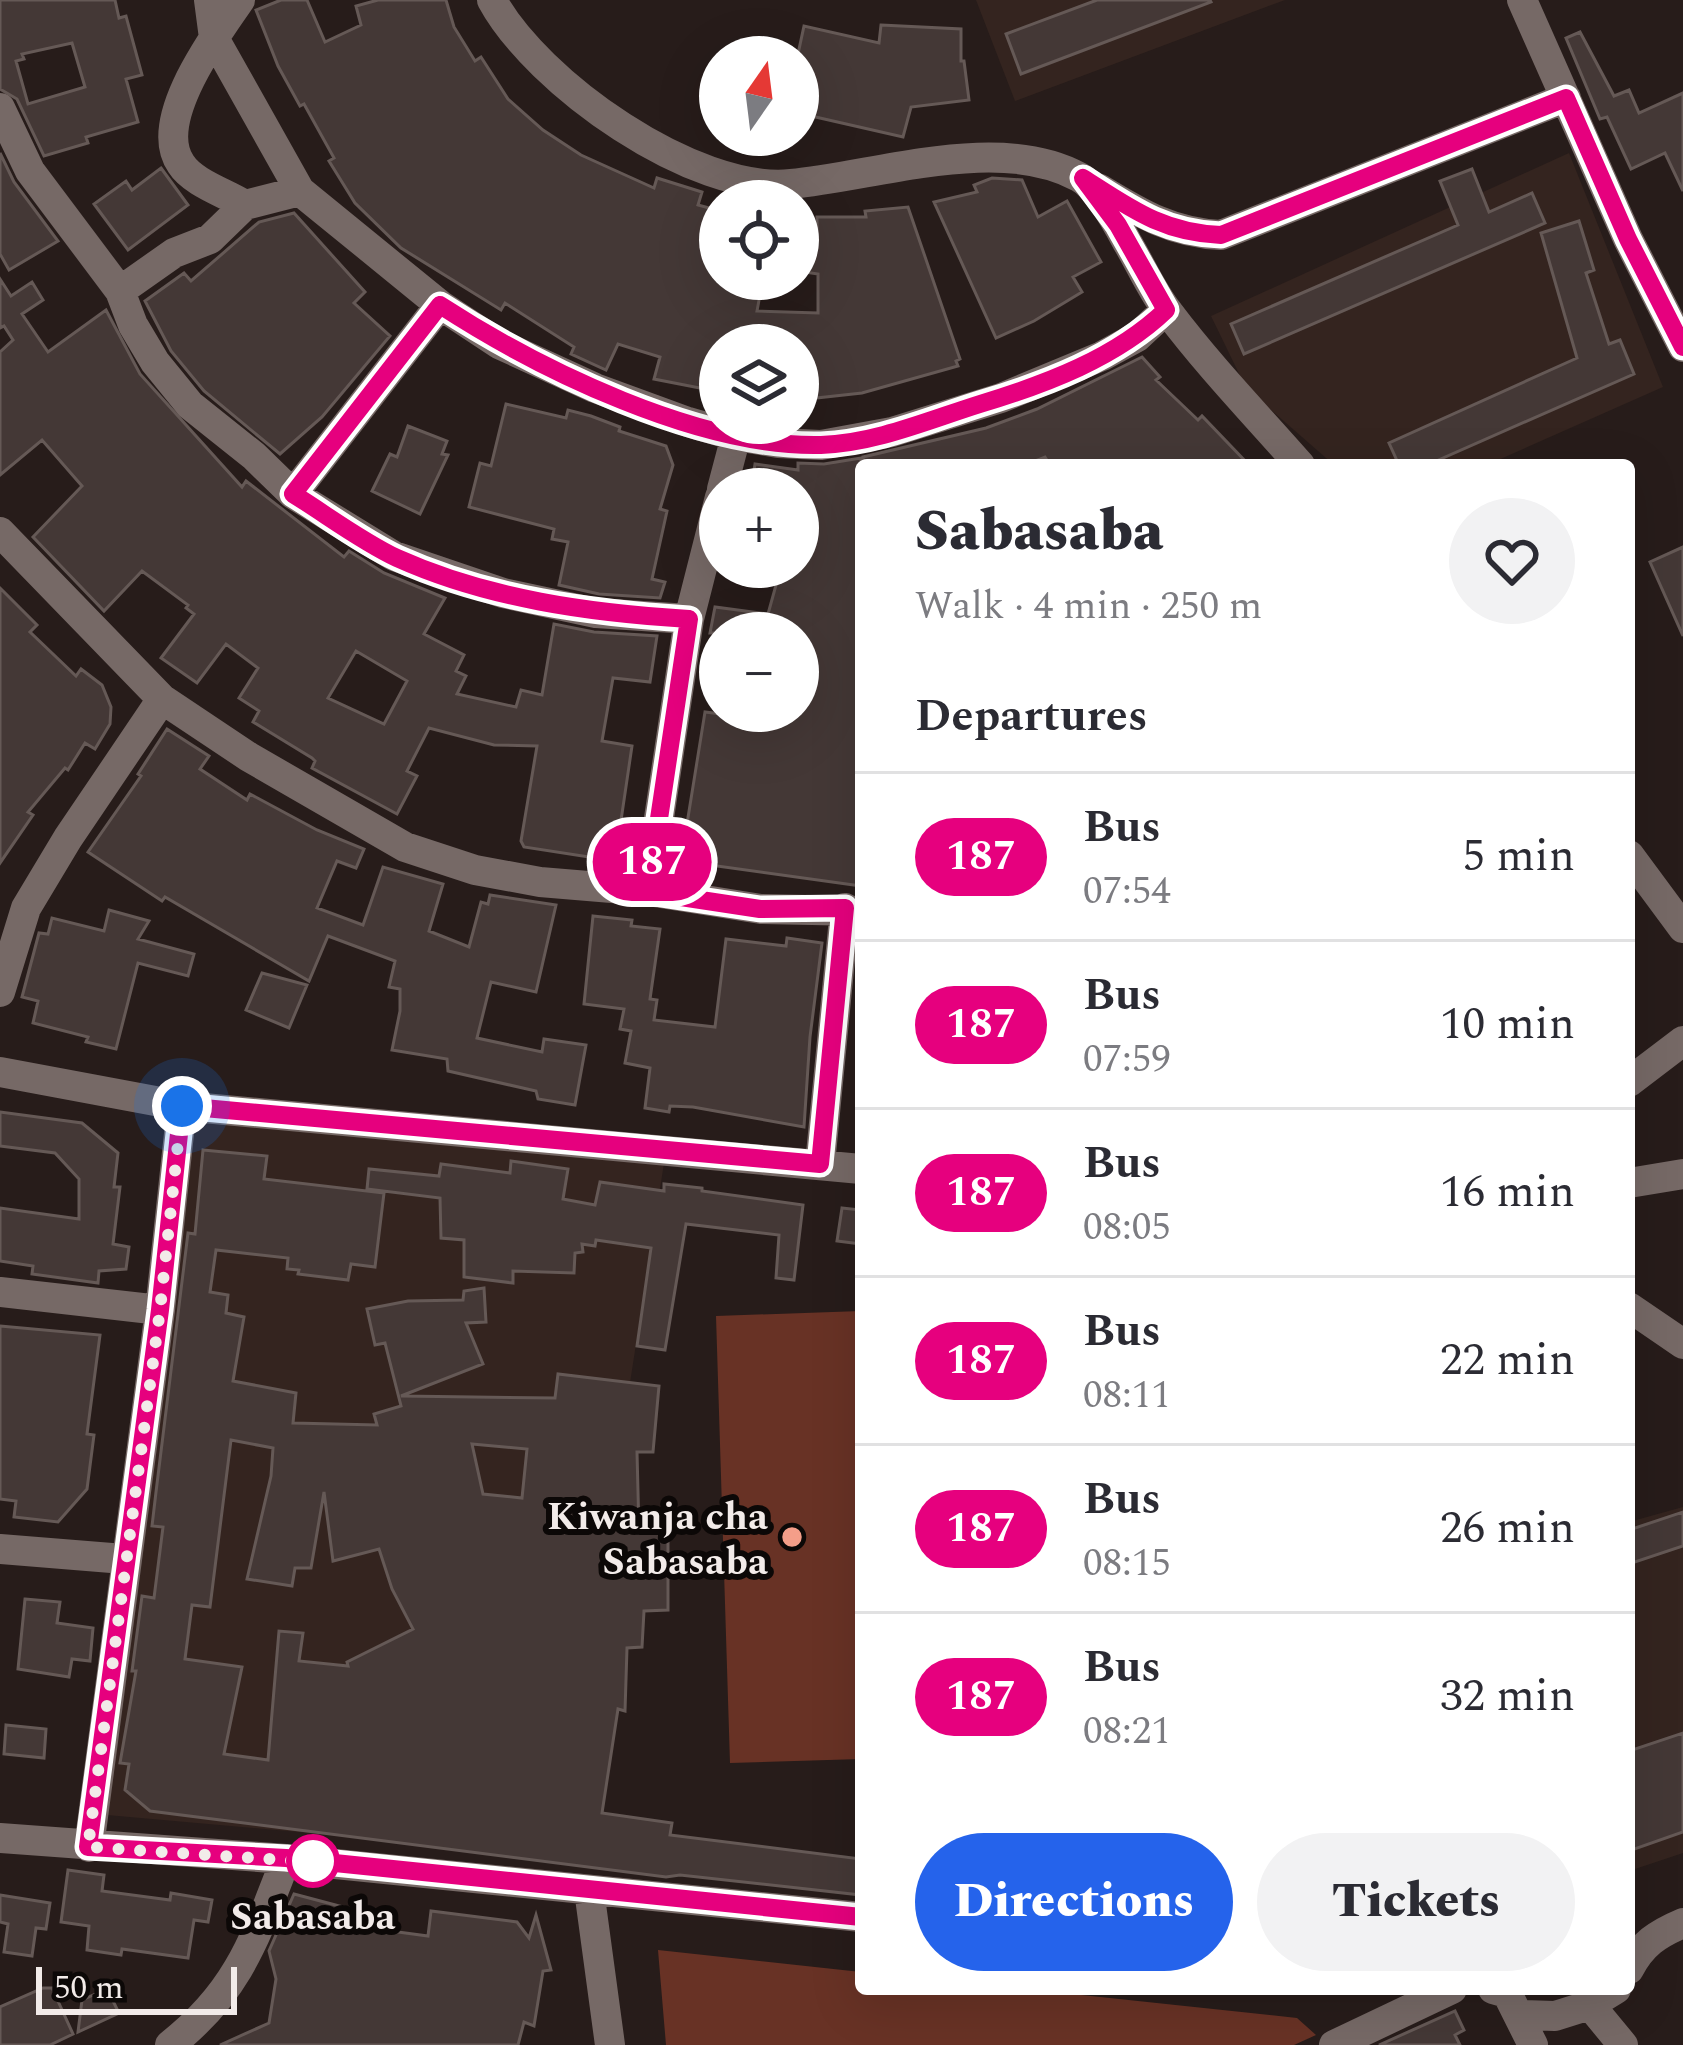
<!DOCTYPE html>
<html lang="en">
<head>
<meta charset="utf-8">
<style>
  body { margin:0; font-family:Spectral,serif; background:#f2f2f3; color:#2b2b33; height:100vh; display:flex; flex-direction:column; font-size:45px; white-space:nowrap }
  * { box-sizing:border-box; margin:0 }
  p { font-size:39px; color:#7c7c81 }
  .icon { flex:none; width:66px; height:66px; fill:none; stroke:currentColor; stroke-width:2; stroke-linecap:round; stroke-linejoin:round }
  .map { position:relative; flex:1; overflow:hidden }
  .details { position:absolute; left:855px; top:459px; width:780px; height:1536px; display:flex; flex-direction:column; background:#fff; border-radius:12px; box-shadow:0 12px 48px #0002 }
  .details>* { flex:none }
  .badge { padding:0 24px; border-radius:39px; font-size:42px; line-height:78px }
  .needle { width:78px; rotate:14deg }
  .controls { position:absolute; left:699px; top:36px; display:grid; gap:24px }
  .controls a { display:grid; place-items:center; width:120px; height:120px; border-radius:50%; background:#fff; box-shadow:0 12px 48px #0002; font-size:60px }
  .scale { position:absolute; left:36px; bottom:30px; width:201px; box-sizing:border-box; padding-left:12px; border:6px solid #f2ebe9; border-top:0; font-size:33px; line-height:42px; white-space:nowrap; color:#f2ebe9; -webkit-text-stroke:9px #0c0807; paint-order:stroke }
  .you { position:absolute; width:60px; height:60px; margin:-30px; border:9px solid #fff; border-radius:50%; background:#1a73e8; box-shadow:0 0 0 18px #1a73e833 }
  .map>.badge { position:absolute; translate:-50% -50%; box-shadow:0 0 0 6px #fff }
  h2 { padding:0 60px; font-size:45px; line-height:108px }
  .round { display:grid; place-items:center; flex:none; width:126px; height:126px; border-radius:63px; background:#f2f2f3 }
  .headline { display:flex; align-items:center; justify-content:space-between; height:204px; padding:0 60px }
  h1 { font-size:57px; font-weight:800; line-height:90px }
  .cta { display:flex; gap:24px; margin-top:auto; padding:24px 60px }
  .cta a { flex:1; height:138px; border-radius:72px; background:#2563eb; color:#fff; font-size:48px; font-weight:800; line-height:138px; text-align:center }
  .cta a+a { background:#f2f2f3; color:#2b2b33 }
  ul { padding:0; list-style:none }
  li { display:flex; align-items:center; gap:36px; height:168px; padding:0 60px; border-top:3px solid #e1e1e2 }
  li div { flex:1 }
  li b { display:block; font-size:45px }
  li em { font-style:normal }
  li .badge { min-width:132px; font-weight:700; text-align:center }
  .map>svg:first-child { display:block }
  .built { fill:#34241f }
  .green { fill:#683225 }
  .building { fill:#443836; stroke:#655956; stroke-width:3; fill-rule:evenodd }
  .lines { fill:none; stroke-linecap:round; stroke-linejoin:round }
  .minor { stroke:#766966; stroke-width:30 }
  .line-casing { stroke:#fff; stroke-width:27 }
  .line { stroke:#e6007e; stroke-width:18 }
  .walk { stroke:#f2ebe9; stroke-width:12; stroke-dasharray:0 21.6 }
  .poi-dot { fill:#f49e89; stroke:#0c0807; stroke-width:4.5 }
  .stop-dot { fill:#fff; stroke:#e6007e; stroke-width:6 }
  .labels { text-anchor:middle; stroke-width:12; stroke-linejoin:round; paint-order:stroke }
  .poi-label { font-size:39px; font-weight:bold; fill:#f2ebe9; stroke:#0c0807; text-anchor:end }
  .stop-label { font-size:39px; font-weight:bold; fill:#f2ebe9; stroke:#0c0807 }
</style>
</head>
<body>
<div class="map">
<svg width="1683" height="2045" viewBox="0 0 1683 2045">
  <rect width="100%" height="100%" fill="#271c1a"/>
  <path class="built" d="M 976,0 L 1285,0 L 1015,101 Z
    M 1569,153 L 1663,387 L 1487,465 L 1334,465 L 1246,388 L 1211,316 Z
    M 193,1118 L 664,1163 L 557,1855 L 107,1815 Z
    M 1683,1507 L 1683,1853 L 1629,1871 L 1629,1522 Z"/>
  <path class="green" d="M 861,1311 L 861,1759 L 730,1763 L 716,1316 Z
    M 658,1950 L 861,1972 L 861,1989 L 1025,1989 L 1297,2018 L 1316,2035 L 1294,2045 L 666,2045 Z"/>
  <path class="building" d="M 0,0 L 115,0 L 119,18 L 126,16 L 142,75 L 126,79 L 138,122 L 86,137 L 88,143 L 44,156 L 17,99 L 0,89 ZM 72,43 L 85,87 L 28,104 L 16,61 L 24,59 L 22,54 Z
    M 281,0 L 307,0 L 325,42 L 361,25 L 356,6 L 378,0 L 446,0 L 454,27 L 475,61 L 481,57 L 508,99 L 543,130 L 581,155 L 654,188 L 657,178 L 702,192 L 698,205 L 720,211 L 720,279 L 762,284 L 757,311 L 818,313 L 818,274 L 798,271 L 798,228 L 817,231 L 817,217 L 866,217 L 865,211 L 908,207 L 960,359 L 956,361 L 958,366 L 862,393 L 798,400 L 798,345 L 720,345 L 720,392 L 654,379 L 660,357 L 618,344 L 606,370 L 571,354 L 574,347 L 505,303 L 501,310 L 401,248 L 355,203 L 329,161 L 334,158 L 304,104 L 300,106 L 278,66 L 256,10 Z
    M 1097,0 L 1210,0 L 1211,2 L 1021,74 L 1006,34 Z
    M 881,25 L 961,29 L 961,61 L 964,61 L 969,100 L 911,107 L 903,137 L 798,113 L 798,54 L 804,26 L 879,43 Z
    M 1580,32 L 1614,96 L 1629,90 L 1639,113 L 1683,93 L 1683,191 L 1665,153 L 1631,169 L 1607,117 L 1600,119 L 1566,38 Z
    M 0,153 L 14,182 L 58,241 L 9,270 L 0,254 Z
    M 161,168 L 188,205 L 128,250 L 94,204 L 126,181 L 132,190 Z
    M 1472,169 L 1489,212 L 1532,193 L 1545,223 L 1244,354 L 1231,324 L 1458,225 L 1440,181 Z
    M 992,178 L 1022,180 L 1038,217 L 1067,201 L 1101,262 L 1073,277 L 1082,292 L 1034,321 L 996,338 L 934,202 L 977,192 L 974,185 Z
    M 294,213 L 365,292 L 354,303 L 390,336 L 322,417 L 280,454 L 204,391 L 171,351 L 145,301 L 184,273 L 191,281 L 259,222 Z
    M 1579,221 L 1594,270 L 1586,273 L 1609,344 L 1620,340 L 1634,374 L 1427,465 L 1399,465 L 1389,443 L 1577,358 L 1541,233 Z
    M 0,279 L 11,296 L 32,282 L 43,300 L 22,314 L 48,352 L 106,310 L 140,374 L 242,487 L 246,481 L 344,557 L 349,551 L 384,573 L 445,598 L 424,634 L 464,655 L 456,671 L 466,676 L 457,694 L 516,707 L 521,690 L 542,695 L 554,624 L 594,632 L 657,636 L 650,682 L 613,678 L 602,741 L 632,746 L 615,861 L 524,847 L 521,841 L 537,746 L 494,745 L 429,728 L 407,771 L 417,776 L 397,814 L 312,768 L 315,761 L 312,758 L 253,722 L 259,711 L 239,698 L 258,668 L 226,644 L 197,683 L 161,658 L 194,614 L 186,608 L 188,605 L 142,571 L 104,611 L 33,537 L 82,486 L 42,440 L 0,475 L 0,352 L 13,340 L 4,326 L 0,328 ZM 356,651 L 407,681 L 384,724 L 328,698 Z
    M 1142,357 L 1160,377 L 1156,380 L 1198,420 L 1202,416 L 1249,465 L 1050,465 L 1045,457 L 1025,465 L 864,465 L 863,457 L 986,428 L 1037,409 Z
    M 506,404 L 566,418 L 568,410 L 591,416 L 620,427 L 619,431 L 666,446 L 673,465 L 660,509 L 667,511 L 652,579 L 665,582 L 660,598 L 599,594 L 559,585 L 568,542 L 552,539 L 554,529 L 469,507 L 480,463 L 491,466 Z
    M 408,426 L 447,441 L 442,454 L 448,455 L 420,514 L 372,491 L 390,454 L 397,457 Z
    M 861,458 L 861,886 L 681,861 L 705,712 L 775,721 L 777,711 L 798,711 L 798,700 L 804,701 L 809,680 L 812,660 L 798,657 L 798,633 L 710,633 L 715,607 L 768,614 L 781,567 L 798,567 L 798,489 L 751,489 L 755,464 L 798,470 L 798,463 L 824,464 Z
    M 1683,547 L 1683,636 L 1650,562 Z
    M 0,588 L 37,625 L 30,632 L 76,676 L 81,669 L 102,685 L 111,707 L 110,724 L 95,749 L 85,743 L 68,770 L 65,768 L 28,812 L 33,815 L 0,863 Z
    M 167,729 L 209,756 L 200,769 L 247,800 L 250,794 L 317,830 L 364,849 L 356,868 L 337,861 L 317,908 L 363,925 L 383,867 L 443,884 L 429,931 L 469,947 L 481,902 L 488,904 L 490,895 L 556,905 L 536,992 L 491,982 L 477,1038 L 542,1052 L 544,1039 L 586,1045 L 575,1105 L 538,1099 L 536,1091 L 448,1071 L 447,1059 L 392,1050 L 400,1011 L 400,989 L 389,987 L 395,961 L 328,936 L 309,981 L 165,897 L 162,901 L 88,852 L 141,776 L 138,774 Z
    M 109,910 L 149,921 L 138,939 L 194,954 L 188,976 L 138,963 L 116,1049 L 86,1042 L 88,1037 L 33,1023 L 38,1001 L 22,997 L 39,933 L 48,934 L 52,918 L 104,931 Z
    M 593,916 L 632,920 L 631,926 L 660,929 L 650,999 L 657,1000 L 654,1020 L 715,1027 L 726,939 L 786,946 L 787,938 L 822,943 L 810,1037 L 804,1127 L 693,1107 L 670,1106 L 669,1112 L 645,1108 L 650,1068 L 625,1063 L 631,1031 L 620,1029 L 624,1009 L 584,1004 Z
    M 262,973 L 307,985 L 289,1028 L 246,1010 Z
    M 0,1112 L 82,1123 L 118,1153 L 114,1187 L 120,1187 L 113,1244 L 129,1247 L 126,1269 L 99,1271 L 98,1283 L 32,1274 L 33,1266 L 0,1261 L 0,1208 L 79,1219 L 79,1179 L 55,1153 L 0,1146 Z
    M 203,1150 L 267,1156 L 264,1179 L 384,1193 L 375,1267 L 351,1264 L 348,1280 L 298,1274 L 299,1270 L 287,1269 L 288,1258 L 216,1250 L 210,1292 L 228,1295 L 226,1313 L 244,1317 L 233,1381 L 296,1393 L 293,1423 L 377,1425 L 374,1414 L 401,1406 L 385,1343 L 375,1345 L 367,1309 L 408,1301 L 463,1300 L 464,1291 L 484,1288 L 486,1322 L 466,1323 L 483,1364 L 401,1396 L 555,1398 L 558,1374 L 659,1386 L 653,1452 L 637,1452 L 639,1531 L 668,1530 L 668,1610 L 644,1611 L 642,1647 L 627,1648 L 625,1711 L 618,1709 L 602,1813 L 672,1823 L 670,1835 L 861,1859 L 861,1895 L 680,1875 L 666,1877 L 150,1811 L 125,1790 L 129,1764 L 120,1763 L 136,1671 L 132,1671 L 142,1596 L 154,1598 L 163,1527 L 152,1526 L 156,1492 L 188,1233 L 195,1234 ZM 231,1440 L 273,1448 L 271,1476 L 247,1579 L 292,1586 L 295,1568 L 311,1568 L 324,1492 L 333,1561 L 379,1549 L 392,1589 L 413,1629 L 347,1662 L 348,1666 L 299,1661 L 303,1633 L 279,1631 L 268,1760 L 224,1754 L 242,1667 L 185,1659 L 192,1605 L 210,1607 ZM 472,1444 L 527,1449 L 522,1498 L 483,1494 Z
    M 511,1161 L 568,1169 L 563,1199 L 595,1205 L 600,1182 L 664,1191 L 664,1184 L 702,1188 L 702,1191 L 803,1205 L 794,1280 L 776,1278 L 779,1235 L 686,1224 L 665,1350 L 637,1346 L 651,1248 L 596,1240 L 595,1246 L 582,1244 L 583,1252 L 575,1253 L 574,1273 L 513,1271 L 513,1283 L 464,1277 L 464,1240 L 441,1238 L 440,1198 L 367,1189 L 369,1169 L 439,1176 L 441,1164 L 510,1173 Z
    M 842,1208 L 861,1210 L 861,1244 L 837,1241 Z
    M 0,1326 L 100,1335 L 87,1434 L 94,1435 L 87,1489 L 58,1522 L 14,1517 L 16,1501 L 0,1499 Z
    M 1683,1512 L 1683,1546 L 1629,1564 L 1629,1530 Z
    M 25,1599 L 60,1602 L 57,1623 L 93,1628 L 90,1661 L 72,1659 L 69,1677 L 18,1669 Z
    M 6,1725 L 46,1729 L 44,1758 L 4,1754 Z
    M 1683,1733 L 1683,1832 L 1629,1851 L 1629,1751 Z
    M 68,1870 L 104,1875 L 102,1891 L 170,1900 L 171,1893 L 212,1900 L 208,1922 L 194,1920 L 188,1958 L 122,1949 L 121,1955 L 87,1950 L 89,1926 L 61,1922 Z
    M 294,1894 L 347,1908 L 350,1916 L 384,1921 L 383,1930 L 428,1936 L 431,1911 L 517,1922 L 529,1938 L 536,1915 L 551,1970 L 543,1971 L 534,2026 L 524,2022 L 518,2045 L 220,2045 L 269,2023 L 276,1979 L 269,1951 Z
    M 0,1895 L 50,1903 L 46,1929 L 36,1928 L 32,1956 L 4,1952 L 8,1924 L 0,1922 Z
    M 43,1988 L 52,1988 L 73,2034 L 50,2045 L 0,2045 L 0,2007 Z
    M 107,1989 L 119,2013 L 78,2032 L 82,2000 Z
    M 1455,2011 L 1464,2030 L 1455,2035 L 1460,2045 L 1379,2045 Z"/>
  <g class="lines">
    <path class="minor" d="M 209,0 L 214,38 L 300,191 L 440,305 L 499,344 L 595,388 L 688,422 L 736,436 L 778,443 L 821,445 L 892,432 L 1001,398 L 1102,356 L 1137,337 L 1166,310
      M 240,0 C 216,35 151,121 181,164 C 193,183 226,193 245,205
      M 492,0 C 537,83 694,194 791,184 C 877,176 999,133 1079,177 C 1098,187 1117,223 1127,242 C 1141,265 1152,292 1169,313 C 1209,366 1256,415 1300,465
      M 1522,0 L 1628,239 L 1683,347
      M 0,108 L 30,171 L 120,291
      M 1100,189 C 1141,214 1173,233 1221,235 L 1566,98
      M 300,191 L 245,205 L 210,239 L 174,253 L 120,291 L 133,325 L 155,362 L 190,405 L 254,456 L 293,494 L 394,556 L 503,593 L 596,613 L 689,619
      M 722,489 L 736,436
      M 293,494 L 440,305
      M 0,532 L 162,699 L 249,757 L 405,847 L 475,870 L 540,882 L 648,891 L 761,909 L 861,911
      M 1629,855 L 1683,928
      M 648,891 L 689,619 L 720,497
      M 0,992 L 26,908 L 68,838 L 162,699
      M 0,1072 L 182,1106 L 861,1169
      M 1629,1082 L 1683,1041
      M 820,1164 L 845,908
      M 1629,1183 L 1683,1174
      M 0,1292 L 160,1310
      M 1629,1307 L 1683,1344
      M 0,1549 L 124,1559
      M 0,1838 L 286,1859 L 861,1917
      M 89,1847 L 160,1310 L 182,1106
      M 589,1890 L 610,2045
      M 1629,1969 C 1642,1944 1657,1934 1683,1923
      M 1493,1989 L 1507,1993 L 1533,2045
      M 1590,2005 L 1616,1989
      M 1521,2015 L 1555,2016 L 1590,2005 L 1623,2045
      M 170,2045 C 239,1991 255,1938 286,1859
      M 1334,2045 L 1452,1989"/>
  </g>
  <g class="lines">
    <g class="line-casing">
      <path id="line" d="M 861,1917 L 286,1858 L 88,1847 L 160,1310 L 182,1106 L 820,1164 L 845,908 L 760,909 L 648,892 L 689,619 C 590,613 488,599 397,558 C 361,541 327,515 293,494 L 440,305 C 540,370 700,448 821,445 C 876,443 929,420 980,404 C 1046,384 1116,358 1166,310 L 1118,225 L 1083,178 C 1130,208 1163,233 1221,235 L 1566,98 L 1628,239 L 1683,347"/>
    </g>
    <use href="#line" class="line"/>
    <path class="walk" d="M 182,1106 L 160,1310 L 88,1847 L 329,1863 L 313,1861"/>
  </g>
  <circle class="poi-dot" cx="792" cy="1537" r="12"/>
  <circle class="stop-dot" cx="313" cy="1861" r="24"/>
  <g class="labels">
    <g class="poi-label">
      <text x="768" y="1529">Kiwanja cha<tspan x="768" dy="45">Sabasaba</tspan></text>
    </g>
    <g class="stop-label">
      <text x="313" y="1929">Sabasaba</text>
    </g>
  </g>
</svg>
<div class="controls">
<a><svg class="needle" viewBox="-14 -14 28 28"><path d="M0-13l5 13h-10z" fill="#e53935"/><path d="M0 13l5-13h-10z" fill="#7c7c81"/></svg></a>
<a><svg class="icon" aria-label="locate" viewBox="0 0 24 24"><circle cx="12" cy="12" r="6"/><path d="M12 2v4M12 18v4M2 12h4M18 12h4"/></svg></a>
<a><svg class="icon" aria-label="layers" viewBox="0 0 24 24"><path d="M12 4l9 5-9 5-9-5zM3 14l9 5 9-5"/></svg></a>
<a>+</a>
<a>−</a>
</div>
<div class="scale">50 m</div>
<div class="you" style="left:182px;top:1106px"></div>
<b class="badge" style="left:652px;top:862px;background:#e6007e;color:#fff">187</b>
<section class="details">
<div class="headline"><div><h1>Sabasaba</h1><p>Walk · 4 min · 250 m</p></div><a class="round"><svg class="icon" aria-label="heart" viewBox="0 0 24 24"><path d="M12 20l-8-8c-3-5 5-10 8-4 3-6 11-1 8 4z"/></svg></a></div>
<h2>Departures</h2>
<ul>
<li><span class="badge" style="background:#e6007e;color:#fff">187</span><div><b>Bus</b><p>07:54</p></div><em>5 min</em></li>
<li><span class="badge" style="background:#e6007e;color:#fff">187</span><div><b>Bus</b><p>07:59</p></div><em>10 min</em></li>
<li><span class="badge" style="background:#e6007e;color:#fff">187</span><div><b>Bus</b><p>08:05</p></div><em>16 min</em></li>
<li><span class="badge" style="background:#e6007e;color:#fff">187</span><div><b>Bus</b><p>08:11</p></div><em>22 min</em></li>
<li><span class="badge" style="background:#e6007e;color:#fff">187</span><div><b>Bus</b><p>08:15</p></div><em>26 min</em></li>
<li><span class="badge" style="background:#e6007e;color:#fff">187</span><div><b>Bus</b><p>08:21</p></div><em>32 min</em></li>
</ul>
<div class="cta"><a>Directions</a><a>Tickets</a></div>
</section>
</div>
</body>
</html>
